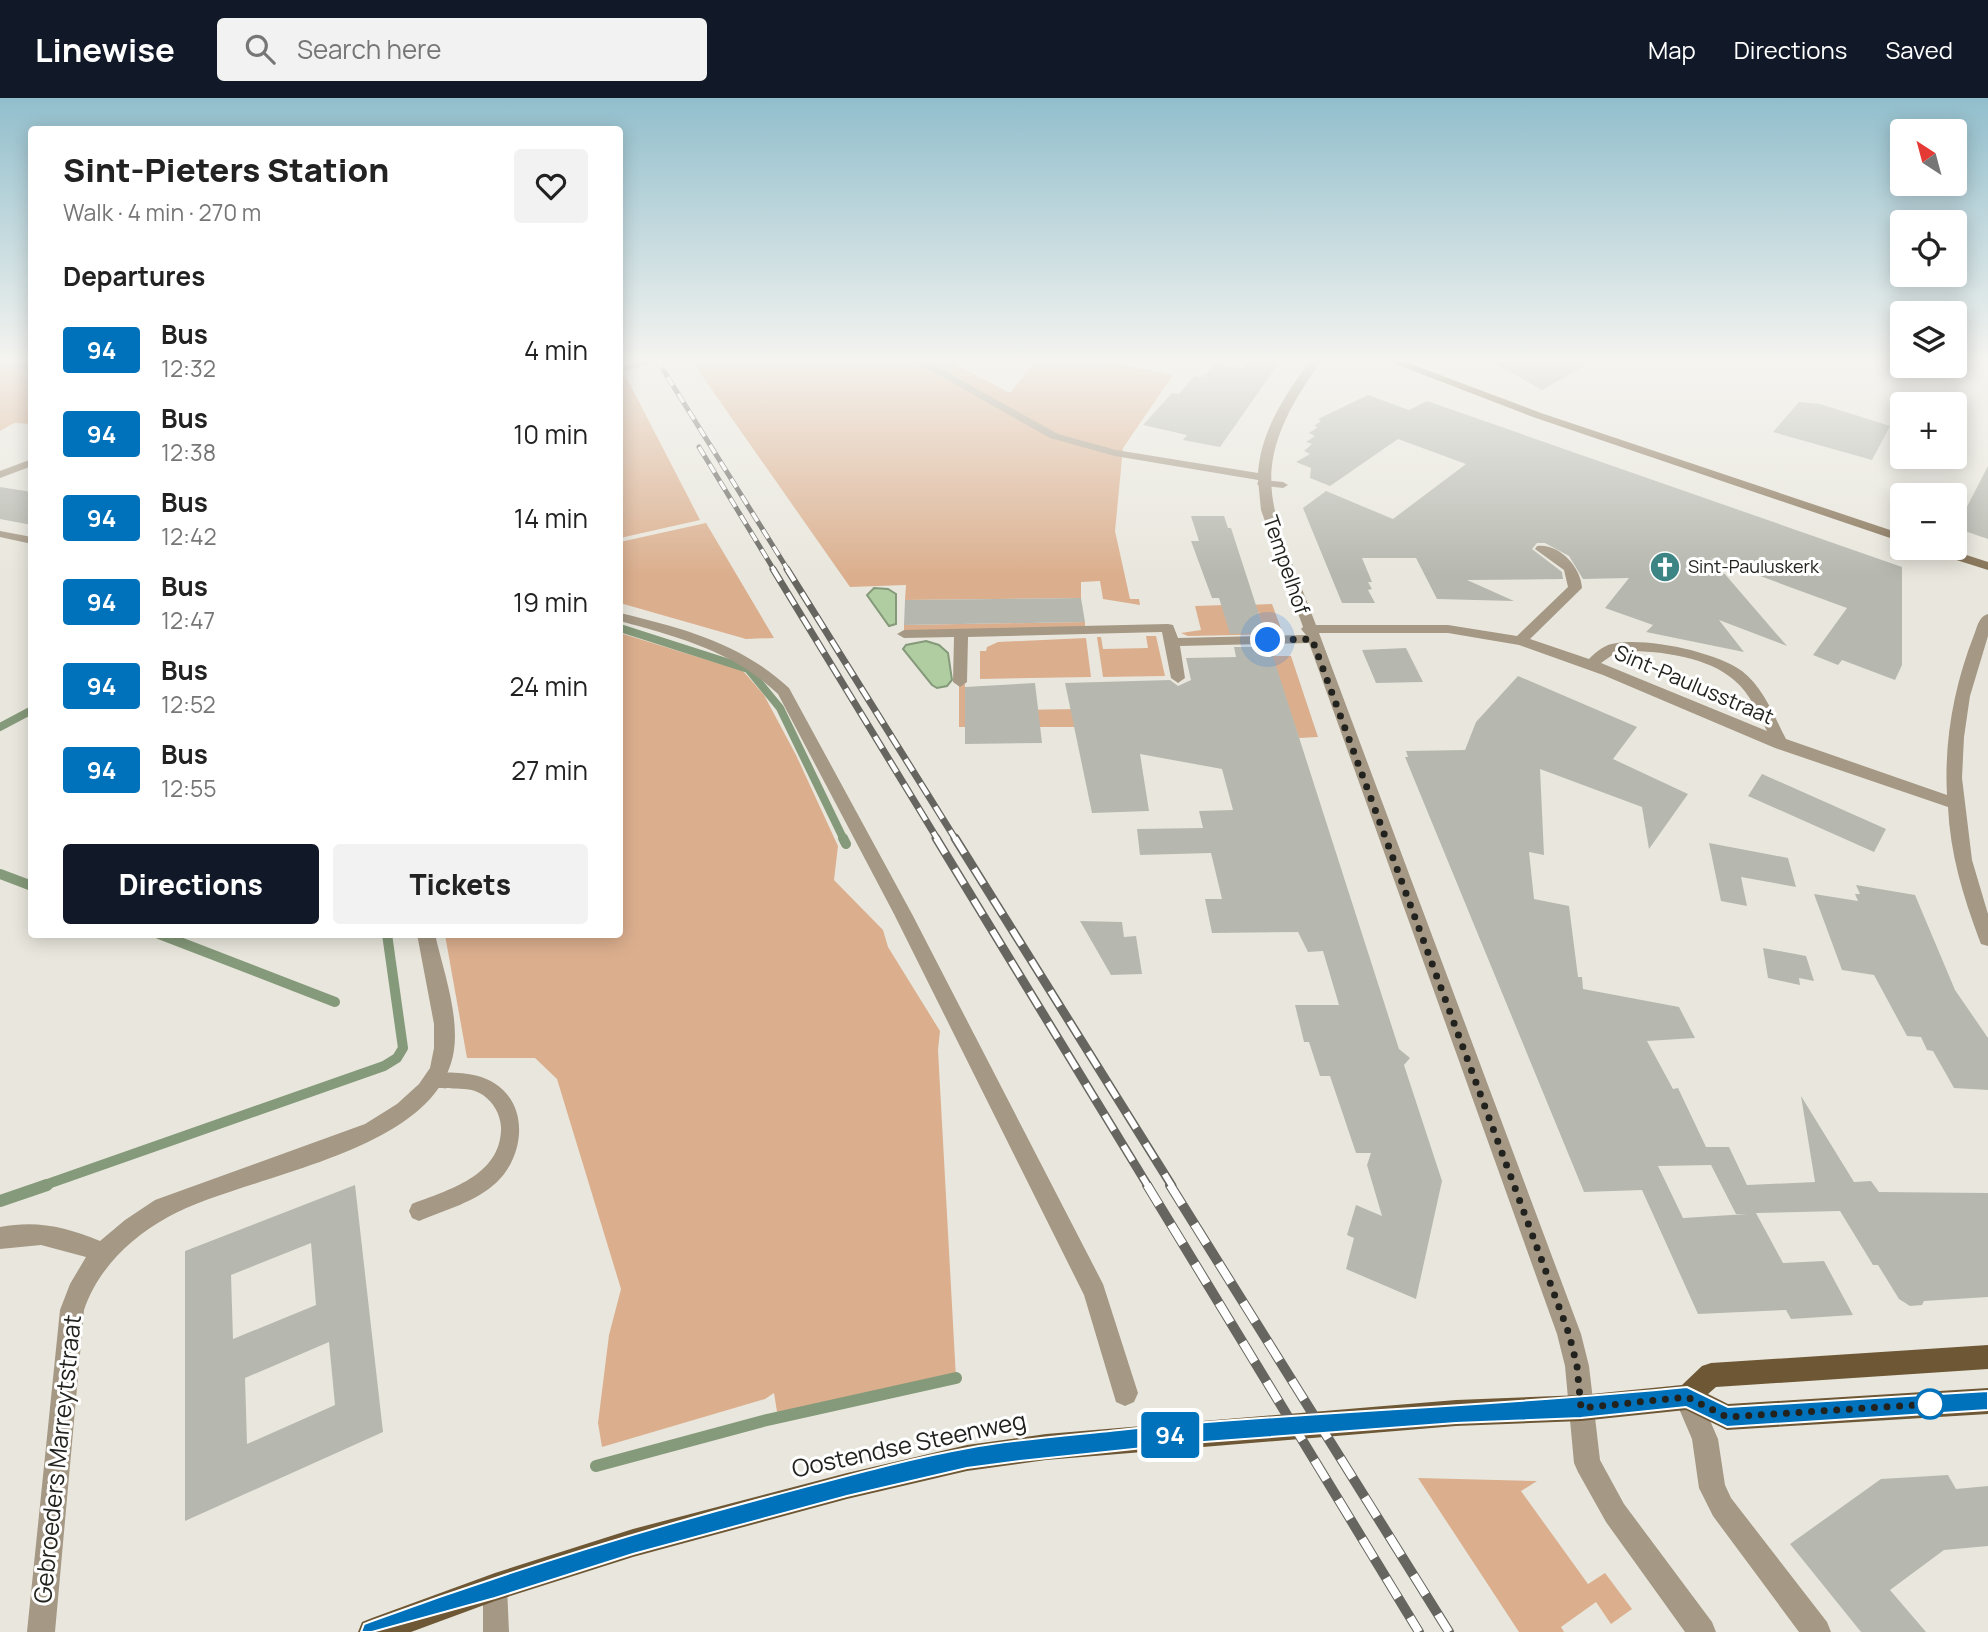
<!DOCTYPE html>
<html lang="en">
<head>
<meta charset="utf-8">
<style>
  body { margin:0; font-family:Manrope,sans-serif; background:#f2f2f2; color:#222; height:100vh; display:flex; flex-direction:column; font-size:26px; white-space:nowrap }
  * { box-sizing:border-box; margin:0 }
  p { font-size:23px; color:#767676 }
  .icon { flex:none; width:38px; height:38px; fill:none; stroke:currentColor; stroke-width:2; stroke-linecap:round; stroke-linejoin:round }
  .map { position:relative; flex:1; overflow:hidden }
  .panel { position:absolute; left:28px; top:28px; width:595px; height:812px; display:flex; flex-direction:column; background:#fff; border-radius:7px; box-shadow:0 4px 18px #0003 }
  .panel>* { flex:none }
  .badge { padding:0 14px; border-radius:5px; font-size:24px; line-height:46px }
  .needle { width:46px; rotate:324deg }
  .controls { position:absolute; left:1890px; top:21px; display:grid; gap:14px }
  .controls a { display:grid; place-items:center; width:77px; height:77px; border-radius:7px; background:#fff; box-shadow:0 4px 18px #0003; font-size:35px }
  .you { position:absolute; width:35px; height:35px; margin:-18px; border:5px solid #fff; border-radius:50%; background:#1a73e8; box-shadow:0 0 0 10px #1a73e833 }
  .map>.badge { position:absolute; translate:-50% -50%; box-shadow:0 0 0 4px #fff }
  h2 { padding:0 35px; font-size:26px; line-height:63px }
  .round { display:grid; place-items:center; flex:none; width:74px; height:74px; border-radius:7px; background:#f2f2f2 }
  .summary { display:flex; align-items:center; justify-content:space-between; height:119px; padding:0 35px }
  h1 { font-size:33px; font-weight:800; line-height:52px }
  .button { display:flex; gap:14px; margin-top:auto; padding:14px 35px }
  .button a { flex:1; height:80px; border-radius:7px; background:#111827; color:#fff; font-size:28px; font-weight:800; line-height:80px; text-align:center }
  .button a+a { background:#f2f2f2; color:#222 }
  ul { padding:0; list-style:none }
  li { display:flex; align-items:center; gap:21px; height:84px; padding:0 35px }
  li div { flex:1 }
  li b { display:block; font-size:26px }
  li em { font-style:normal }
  li .badge { min-width:77px; font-weight:700; text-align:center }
  header { display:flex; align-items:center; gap:42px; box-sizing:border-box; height:98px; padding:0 35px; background:#111827; color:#fff }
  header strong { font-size:33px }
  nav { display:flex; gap:38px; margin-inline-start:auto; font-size:24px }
  .search { width:490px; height:63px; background:#f2f2f2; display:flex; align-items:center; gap:18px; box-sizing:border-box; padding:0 24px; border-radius:7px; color:#767676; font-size:26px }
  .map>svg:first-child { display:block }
  .green { fill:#dbaf8e }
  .water { fill:#afcda1; stroke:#859a7a; stroke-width:2 }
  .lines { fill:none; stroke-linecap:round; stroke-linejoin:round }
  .stream-far2 { stroke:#859a7a; stroke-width:8 }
  .stream-far1 { stroke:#859a7a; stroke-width:10 }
  .stream { stroke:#859a7a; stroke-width:12 }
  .building { fill:#b6b8af; fill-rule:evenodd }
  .service { fill:#a59885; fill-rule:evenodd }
  .minor { fill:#a59885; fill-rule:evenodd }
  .secondary { fill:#857256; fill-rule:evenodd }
  .primary { fill:#6e5734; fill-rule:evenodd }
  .rail-far3-casing { stroke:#66655f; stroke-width:5 }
  .rail-far2-casing { stroke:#66655f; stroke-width:7 }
  .rail-far1-casing { stroke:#66655f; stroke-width:9 }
  .rail-casing { stroke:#66655f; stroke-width:10 }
  .rail-far3 { stroke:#fff; stroke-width:3.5; stroke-dasharray:10; stroke-linecap:butt }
  .rail-far2 { stroke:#fff; stroke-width:4.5; stroke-dasharray:14; stroke-linecap:butt }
  .rail-far1 { stroke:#fff; stroke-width:6; stroke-dasharray:18; stroke-linecap:butt }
  .rail { stroke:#fff; stroke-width:8; stroke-dasharray:23; stroke-linecap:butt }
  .line { fill:#0072bc; stroke:#fff; stroke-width:2 }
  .walk { stroke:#22221e; stroke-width:7; stroke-dasharray:0 12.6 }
  .stop-dot { fill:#fff; stroke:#0072bc; stroke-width:3.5 }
  .labels { text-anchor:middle; stroke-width:6; stroke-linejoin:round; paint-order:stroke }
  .far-poi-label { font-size:18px; fill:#22221e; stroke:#fff; text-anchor:start }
  .street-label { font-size:21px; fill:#22221e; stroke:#fff }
  .near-street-label { font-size:24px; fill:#22221e; stroke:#fff }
</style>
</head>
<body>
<header>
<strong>Linewise</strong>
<div class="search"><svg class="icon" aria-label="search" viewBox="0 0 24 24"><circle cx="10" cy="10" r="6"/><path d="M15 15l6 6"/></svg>Search here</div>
<nav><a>Map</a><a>Directions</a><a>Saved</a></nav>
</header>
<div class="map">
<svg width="1988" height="1534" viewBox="0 0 1988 1534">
  <rect width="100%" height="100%" fill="#e9e7dd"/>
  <path class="green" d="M 0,262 L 31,262 L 31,326 L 14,325 L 0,333 Z
    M 691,262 L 947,262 L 1010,295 L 1036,262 L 1098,262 L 1173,277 L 1123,350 L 1115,433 L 1130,501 L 1139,501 L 1140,507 L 1103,501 L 1100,483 L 1081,484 L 1081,500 L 905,502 L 906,487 L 850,489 Z
    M 620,267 L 700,422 L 620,440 Z
    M 706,425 L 774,540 L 746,541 L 620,505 L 620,444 Z
    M 1272,506 L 1283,536 L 1188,538 L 1181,535 L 1201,532 L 1195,508 L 1225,507 L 1262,527 L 1258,513 L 1248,513 L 1246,507 Z
    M 1085,524 L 1085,531 L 904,533 L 904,527 Z
    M 620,535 L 743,573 L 764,597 L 796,657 L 838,748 L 834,782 L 883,832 L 888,849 L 940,933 L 938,952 L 956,1280 L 778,1320 L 774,1295 L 765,1301 L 602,1349 L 598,1325 L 609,1237 L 621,1191 L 557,981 L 535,960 L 467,960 L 445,837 L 620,836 Z
    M 1146,538 L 1156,538 L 1165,578 L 1103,579 L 1097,539 L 1101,539 L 1103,551 L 1148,550 Z
    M 1086,540 L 1091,579 L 980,581 L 980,553 L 986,553 L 987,549 L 998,544 Z
    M 1271,558 L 1291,558 L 1318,639 L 1299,640 Z
    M 959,586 L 965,586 L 965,613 L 1139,610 L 1076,629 L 959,629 Z
    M 1418,1380 L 1537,1383 L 1521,1393 L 1588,1486 L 1605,1475 L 1632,1511 L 1611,1526 L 1596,1504 L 1561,1529 L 1564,1534 L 1519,1534 Z"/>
  <path class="water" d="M 874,490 L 888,491 L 896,496 L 896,526 L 889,528 L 867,497 Z
    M 926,543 L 939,547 L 948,555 L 952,582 L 947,588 L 937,590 L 932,587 L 903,551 L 906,547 Z"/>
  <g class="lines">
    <path class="stream-far2" d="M 620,530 L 748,571 L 780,610 L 844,742
      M 0,629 L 32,612"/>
    <path class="stream-far1" d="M 843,740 L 846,746
      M 0,776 L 32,788
      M 159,836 L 335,904
      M 42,1088 L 384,968 L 397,960 L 403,950 L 387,836"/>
    <path class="stream" d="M 0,1103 L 47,1087
      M 596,1368 L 763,1323 L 956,1280"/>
  </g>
  <path class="building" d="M 1250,262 L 1281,262 L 1220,349 L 1183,342 L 1187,337 L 1143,327 L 1172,295 L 1179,296 L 1194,278 L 1202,279 L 1216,265 L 1243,271 Z
    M 1489,262 L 1595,262 L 1542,292 Z
    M 1368,297 L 1409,312 L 1427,303 L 1902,469 L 1902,567 L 1895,582 L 1842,562 L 1838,567 L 1813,557 L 1847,510 L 1711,460 L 1787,548 L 1719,522 L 1744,554 L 1646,534 L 1653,527 L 1605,510 L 1629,480 L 1583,481 L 1569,458 L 1545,445 L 1537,445 L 1532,451 L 1562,474 L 1563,481 L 1467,482 L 1514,503 L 1437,501 L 1416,460 L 1362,460 L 1372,484 L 1368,484 L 1372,491 L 1368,492 L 1375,505 L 1342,505 L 1303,410 L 1326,393 L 1393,421 L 1466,366 L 1398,341 L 1330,388 L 1310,380 L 1311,370 L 1296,364 L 1310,356 L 1304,353 L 1312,346 L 1306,344 L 1315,338 L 1309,335 L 1318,329 L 1314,328 L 1321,323 L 1318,321 Z
    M 1799,304 L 1820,306 L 1890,328 L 1872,362 L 1773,334 Z
    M 1988,368 L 1988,441 L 1956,430 Z
    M 0,389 L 32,394 L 32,427 L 0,421 Z
    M 1191,418 L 1224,418 L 1228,430 L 1231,430 L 1265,535 L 1230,536 L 1219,500 L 1212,500 L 1191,443 L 1199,443 Z
    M 1081,500 L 1085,524 L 904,527 L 905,502 Z
    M 1234,549 L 1270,549 L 1399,951 L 1410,960 L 1404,967 L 1442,1083 L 1416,1201 L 1346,1171 L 1354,1140 L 1347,1137 L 1356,1107 L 1382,1118 L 1367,1067 L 1371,1055 L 1356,1055 L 1330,978 L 1320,978 L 1309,944 L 1304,944 L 1295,907 L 1339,907 L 1323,853 L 1308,854 L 1298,834 L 1212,835 L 1205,801 L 1222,801 L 1211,755 L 1140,757 L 1137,731 L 1203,730 L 1199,713 L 1233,712 L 1222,671 L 1140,656 L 1149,713 L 1092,715 L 1065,585 L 1170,582 L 1178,588 L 1191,582 L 1186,560 L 1236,559 Z
    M 1406,550 L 1423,584 L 1376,585 L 1362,552 Z
    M 1518,578 L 1637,629 L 1613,661 L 1688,696 L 1649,751 L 1642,709 L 1540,671 L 1544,757 L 1529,754 L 1534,801 L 1569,808 L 1578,879 L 1582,879 L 1583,891 L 1679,909 L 1695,940 L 1647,943 L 1673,991 L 1678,990 L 1706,1049 L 1729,1049 L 1747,1087 L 1815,1084 L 1801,998 L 1854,1084 L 1871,1083 L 1879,1094 L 1988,1095 L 1988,1199 L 1924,1203 L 1922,1207 L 1910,1208 L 1899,1201 L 1878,1167 L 1873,1167 L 1840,1113 L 1756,1115 L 1783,1165 L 1824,1163 L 1853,1217 L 1791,1221 L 1786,1212 L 1698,1216 L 1642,1092 L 1584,1094 L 1405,659 L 1408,659 L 1406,653 L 1465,652 L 1476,624 ZM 1711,1067 L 1736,1116 L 1747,1116 L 1683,1120 L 1658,1068 Z
    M 1035,585 L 1042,645 L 965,646 L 965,589 Z
    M 1762,676 L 1886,731 L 1874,754 L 1748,698 Z
    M 1709,745 L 1788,760 L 1796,789 L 1741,779 L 1747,808 L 1721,803 Z
    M 1856,787 L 1915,797 L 1955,892 L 1988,940 L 1988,992 L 1954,990 L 1933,953 L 1927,952 L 1921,939 L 1907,938 L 1874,877 L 1842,872 L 1814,796 L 1858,803 L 1855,796 L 1860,796 Z
    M 1080,823 L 1122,824 L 1124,839 L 1136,838 L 1142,876 L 1111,877 Z
    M 1763,850 L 1806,858 L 1814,883 L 1799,880 L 1800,887 L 1768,880 Z
    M 355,1087 L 383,1334 L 185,1423 L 185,1153 ZM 311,1145 L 316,1207 L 233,1241 L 231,1177 ZM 329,1244 L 335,1307 L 247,1346 L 245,1280 Z
    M 1948,1377 L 1956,1391 L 1988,1388 L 1988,1448 L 1944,1452 L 1890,1492 L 1926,1534 L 1861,1534 L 1790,1446 L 1881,1381 Z"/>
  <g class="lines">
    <path class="service" d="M 32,361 L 32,368 L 0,380 L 0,373 Z
      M 1262,382 L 1283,384 L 1288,387 L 1283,390 L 1258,387 L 1257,385 Z
      M 0,433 L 32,439 L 32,446 L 0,439 Z
      M 436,974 C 456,975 477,974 494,985 C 530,1007 524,1058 497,1084 C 476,1104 445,1112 419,1123 L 412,1120 L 409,1113 L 412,1106 C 448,1092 502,1078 501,1029 C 500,1016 494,1005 483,997 C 467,986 446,994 429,988 L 427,982 L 429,976 Z
      M 495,1477 L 504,1480 L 507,1489 L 509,1534 L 483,1534 L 483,1489 L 486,1480 Z"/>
    <path class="minor" d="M 646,262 L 667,262 L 620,274 L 620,268 Z
      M 912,262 L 925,262 L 1058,336 L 1116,352 L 1258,375 C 1261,332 1286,295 1311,262 L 1322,262 C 1240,375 1272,409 1316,527 L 1448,527 L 1517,538 L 1568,489 L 1564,472 L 1535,451 L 1537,448 C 1559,445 1581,469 1582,490 L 1530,541 L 1589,561 C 1597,553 1605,546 1617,545 C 1649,540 1716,554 1742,573 C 1763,589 1774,618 1786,641 L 1947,697 C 1944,642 1954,588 1974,537 C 1977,529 1979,518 1988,516 L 1988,538 L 1970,598 L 1964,639 L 1962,680 L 1972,762 L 1988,816 L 1988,848 L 1981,846 L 1979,841 C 1963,798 1950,755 1948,709 L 1775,650 L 1603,577 L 1519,547 L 1448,535 L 1319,535 L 1581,1236 L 1589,1268 L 1600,1362 L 1624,1406 L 1712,1524 L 1716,1534 L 1685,1534 L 1606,1424 L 1578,1374 L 1574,1365 L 1565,1268 L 1557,1236 L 1309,545 L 1180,548 L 1185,580 L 1178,585 L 1171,580 L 1162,534 L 968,539 L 967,584 L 960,589 L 953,584 L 954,539 L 904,540 L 897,536 L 904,532 L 1168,526 L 1173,527 L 1178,540 L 1306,537 L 1301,531 L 1303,529 L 1261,412 L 1258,382 L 1115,358 L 1050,340 ZM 1618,553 C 1654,552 1706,557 1734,582 C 1750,595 1758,616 1767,633 L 1601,565 Z
      M 620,515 C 682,530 741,545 789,590 L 912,816 L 1103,1186 L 1138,1295 L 1134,1304 L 1125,1308 L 1116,1304 L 1084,1197 L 894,816 L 778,596 C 733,553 678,539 620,523 Z
      M 417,836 L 435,836 C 443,872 459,915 454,952 C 439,1056 246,1076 168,1119 C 130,1140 98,1171 84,1212 L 55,1534 L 27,1534 L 60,1212 L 70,1186 L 86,1159 L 41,1147 L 0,1151 L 0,1129 C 37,1122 66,1129 100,1143 L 125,1122 L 155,1102 L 365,1026 L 397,1006 L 419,986 L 430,970 L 434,950 L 434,926 Z
      M 1687,1286 L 1696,1290 L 1718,1341 L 1725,1387 L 1731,1400 L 1827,1524 L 1831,1534 L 1799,1534 L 1713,1418 L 1699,1390 L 1692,1341 L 1674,1299 L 1678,1290 Z"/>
    <path class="secondary" d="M 1385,262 L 1400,262 L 1541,315 L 1902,436 L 1902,444 L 1533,319 Z
      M 1927,450 L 1945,450 L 1988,464 L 1988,472 L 1928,453 Z"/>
    <path class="primary" d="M 1988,1247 L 1988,1271 L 1716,1289 L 1708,1296 L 1728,1306 L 1988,1290 L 1988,1316 L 1727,1332 L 1686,1312 L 1581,1323 L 1456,1328 L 1046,1362 L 967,1373 L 847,1401 L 633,1459 L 495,1503 L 411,1534 L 358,1534 L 362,1524 L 372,1520 L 495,1475 L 633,1431 L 847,1375 L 967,1347 L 1046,1336 L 1456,1302 L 1581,1297 L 1682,1287 L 1702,1268 L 1711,1265 Z"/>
    <g class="rail-far3-casing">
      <path id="rail-far3" d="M 657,262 L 788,472
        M 699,349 L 774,472"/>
    </g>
    <g class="rail-far2-casing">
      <path id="rail-far2" d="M 773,471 L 938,742
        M 787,471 L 956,742"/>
    </g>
    <g class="rail-far1-casing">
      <path id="rail-far1" d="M 936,740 L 1148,1088
        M 955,740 L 1172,1088"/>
    </g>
    <g class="rail-casing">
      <path id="rail" d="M 1147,1087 L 1419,1534
        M 1170,1087 L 1449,1534"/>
    </g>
    <use href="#rail-far3" class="rail-far3"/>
    <use href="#rail-far2" class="rail-far2"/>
    <use href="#rail-far1" class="rail-far1"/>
    <use href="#rail" class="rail"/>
  </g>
  <linearGradient id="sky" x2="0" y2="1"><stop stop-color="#91becc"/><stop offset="0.55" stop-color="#f5f4f0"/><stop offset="1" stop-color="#f5f4f0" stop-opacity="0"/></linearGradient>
  <rect width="1988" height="477" fill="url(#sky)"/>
  <path class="line" d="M 1687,1289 L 1728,1309 L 1988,1293 L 1988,1312 L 1727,1329 L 1686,1309 L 1581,1320 L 1456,1325 L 1191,1345 L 1020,1363 L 967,1370 L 847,1398 L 633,1456 L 495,1500 L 372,1534 L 361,1534 L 364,1526 L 372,1523 C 503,1475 635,1434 771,1398 C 836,1381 901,1362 968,1350 C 1021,1340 1075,1337 1128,1331 C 1314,1313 1501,1308 1687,1289 Z"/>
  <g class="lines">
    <path class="walk" d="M 1268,542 L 1312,541 L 1569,1236 L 1577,1268 L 1581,1310 L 1687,1299 L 1727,1319 L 1930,1306"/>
  </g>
  <defs>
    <g id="church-disc" transform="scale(1.575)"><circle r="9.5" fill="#3d8584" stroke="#fff"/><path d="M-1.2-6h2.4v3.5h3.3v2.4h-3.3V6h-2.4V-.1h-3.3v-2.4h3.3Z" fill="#fff"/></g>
  </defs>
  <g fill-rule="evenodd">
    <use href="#church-disc" x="1665" y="469"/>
  </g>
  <circle class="stop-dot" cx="1930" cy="1306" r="14"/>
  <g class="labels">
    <g class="far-poi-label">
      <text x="1688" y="475">Sint-Pauluskerk</text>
    </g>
    <g class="street-label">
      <text transform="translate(1286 467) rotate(71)" y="7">Tempelhof</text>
      <text transform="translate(1694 587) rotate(23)" y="7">Sint-Paulusstraat</text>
    </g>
    <g class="near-street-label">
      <text transform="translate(909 1347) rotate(-12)" y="8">Oostendse Steenweg</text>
      <text transform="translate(58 1361) rotate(-84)" y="8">Gebroeders Marreytstraat</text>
    </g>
  </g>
</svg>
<div class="controls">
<a><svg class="needle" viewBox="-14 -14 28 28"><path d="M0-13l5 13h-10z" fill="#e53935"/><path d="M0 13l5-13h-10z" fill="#767676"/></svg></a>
<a><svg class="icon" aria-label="locate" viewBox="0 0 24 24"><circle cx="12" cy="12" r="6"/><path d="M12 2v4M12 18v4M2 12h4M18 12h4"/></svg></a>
<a><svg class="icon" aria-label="layers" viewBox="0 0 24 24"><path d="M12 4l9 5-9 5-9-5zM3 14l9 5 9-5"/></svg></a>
<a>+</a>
<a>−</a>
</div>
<div class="you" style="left:1268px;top:542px"></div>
<b class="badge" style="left:1170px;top:1337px;background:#0072bc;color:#fff">94</b>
<section class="panel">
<div class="summary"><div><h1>Sint-Pieters Station</h1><p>Walk · 4 min · 270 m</p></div><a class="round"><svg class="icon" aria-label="heart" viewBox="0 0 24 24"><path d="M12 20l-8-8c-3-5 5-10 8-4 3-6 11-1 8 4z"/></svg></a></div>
<h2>Departures</h2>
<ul>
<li><span class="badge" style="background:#0072bc;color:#fff">94</span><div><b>Bus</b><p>12:32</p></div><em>4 min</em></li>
<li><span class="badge" style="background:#0072bc;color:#fff">94</span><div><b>Bus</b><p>12:38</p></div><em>10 min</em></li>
<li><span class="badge" style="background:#0072bc;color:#fff">94</span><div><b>Bus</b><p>12:42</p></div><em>14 min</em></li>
<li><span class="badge" style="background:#0072bc;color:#fff">94</span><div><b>Bus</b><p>12:47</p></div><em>19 min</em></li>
<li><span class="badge" style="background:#0072bc;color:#fff">94</span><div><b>Bus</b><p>12:52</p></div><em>24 min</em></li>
<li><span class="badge" style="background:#0072bc;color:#fff">94</span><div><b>Bus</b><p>12:55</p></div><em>27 min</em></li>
</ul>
<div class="button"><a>Directions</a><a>Tickets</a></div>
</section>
</div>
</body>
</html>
